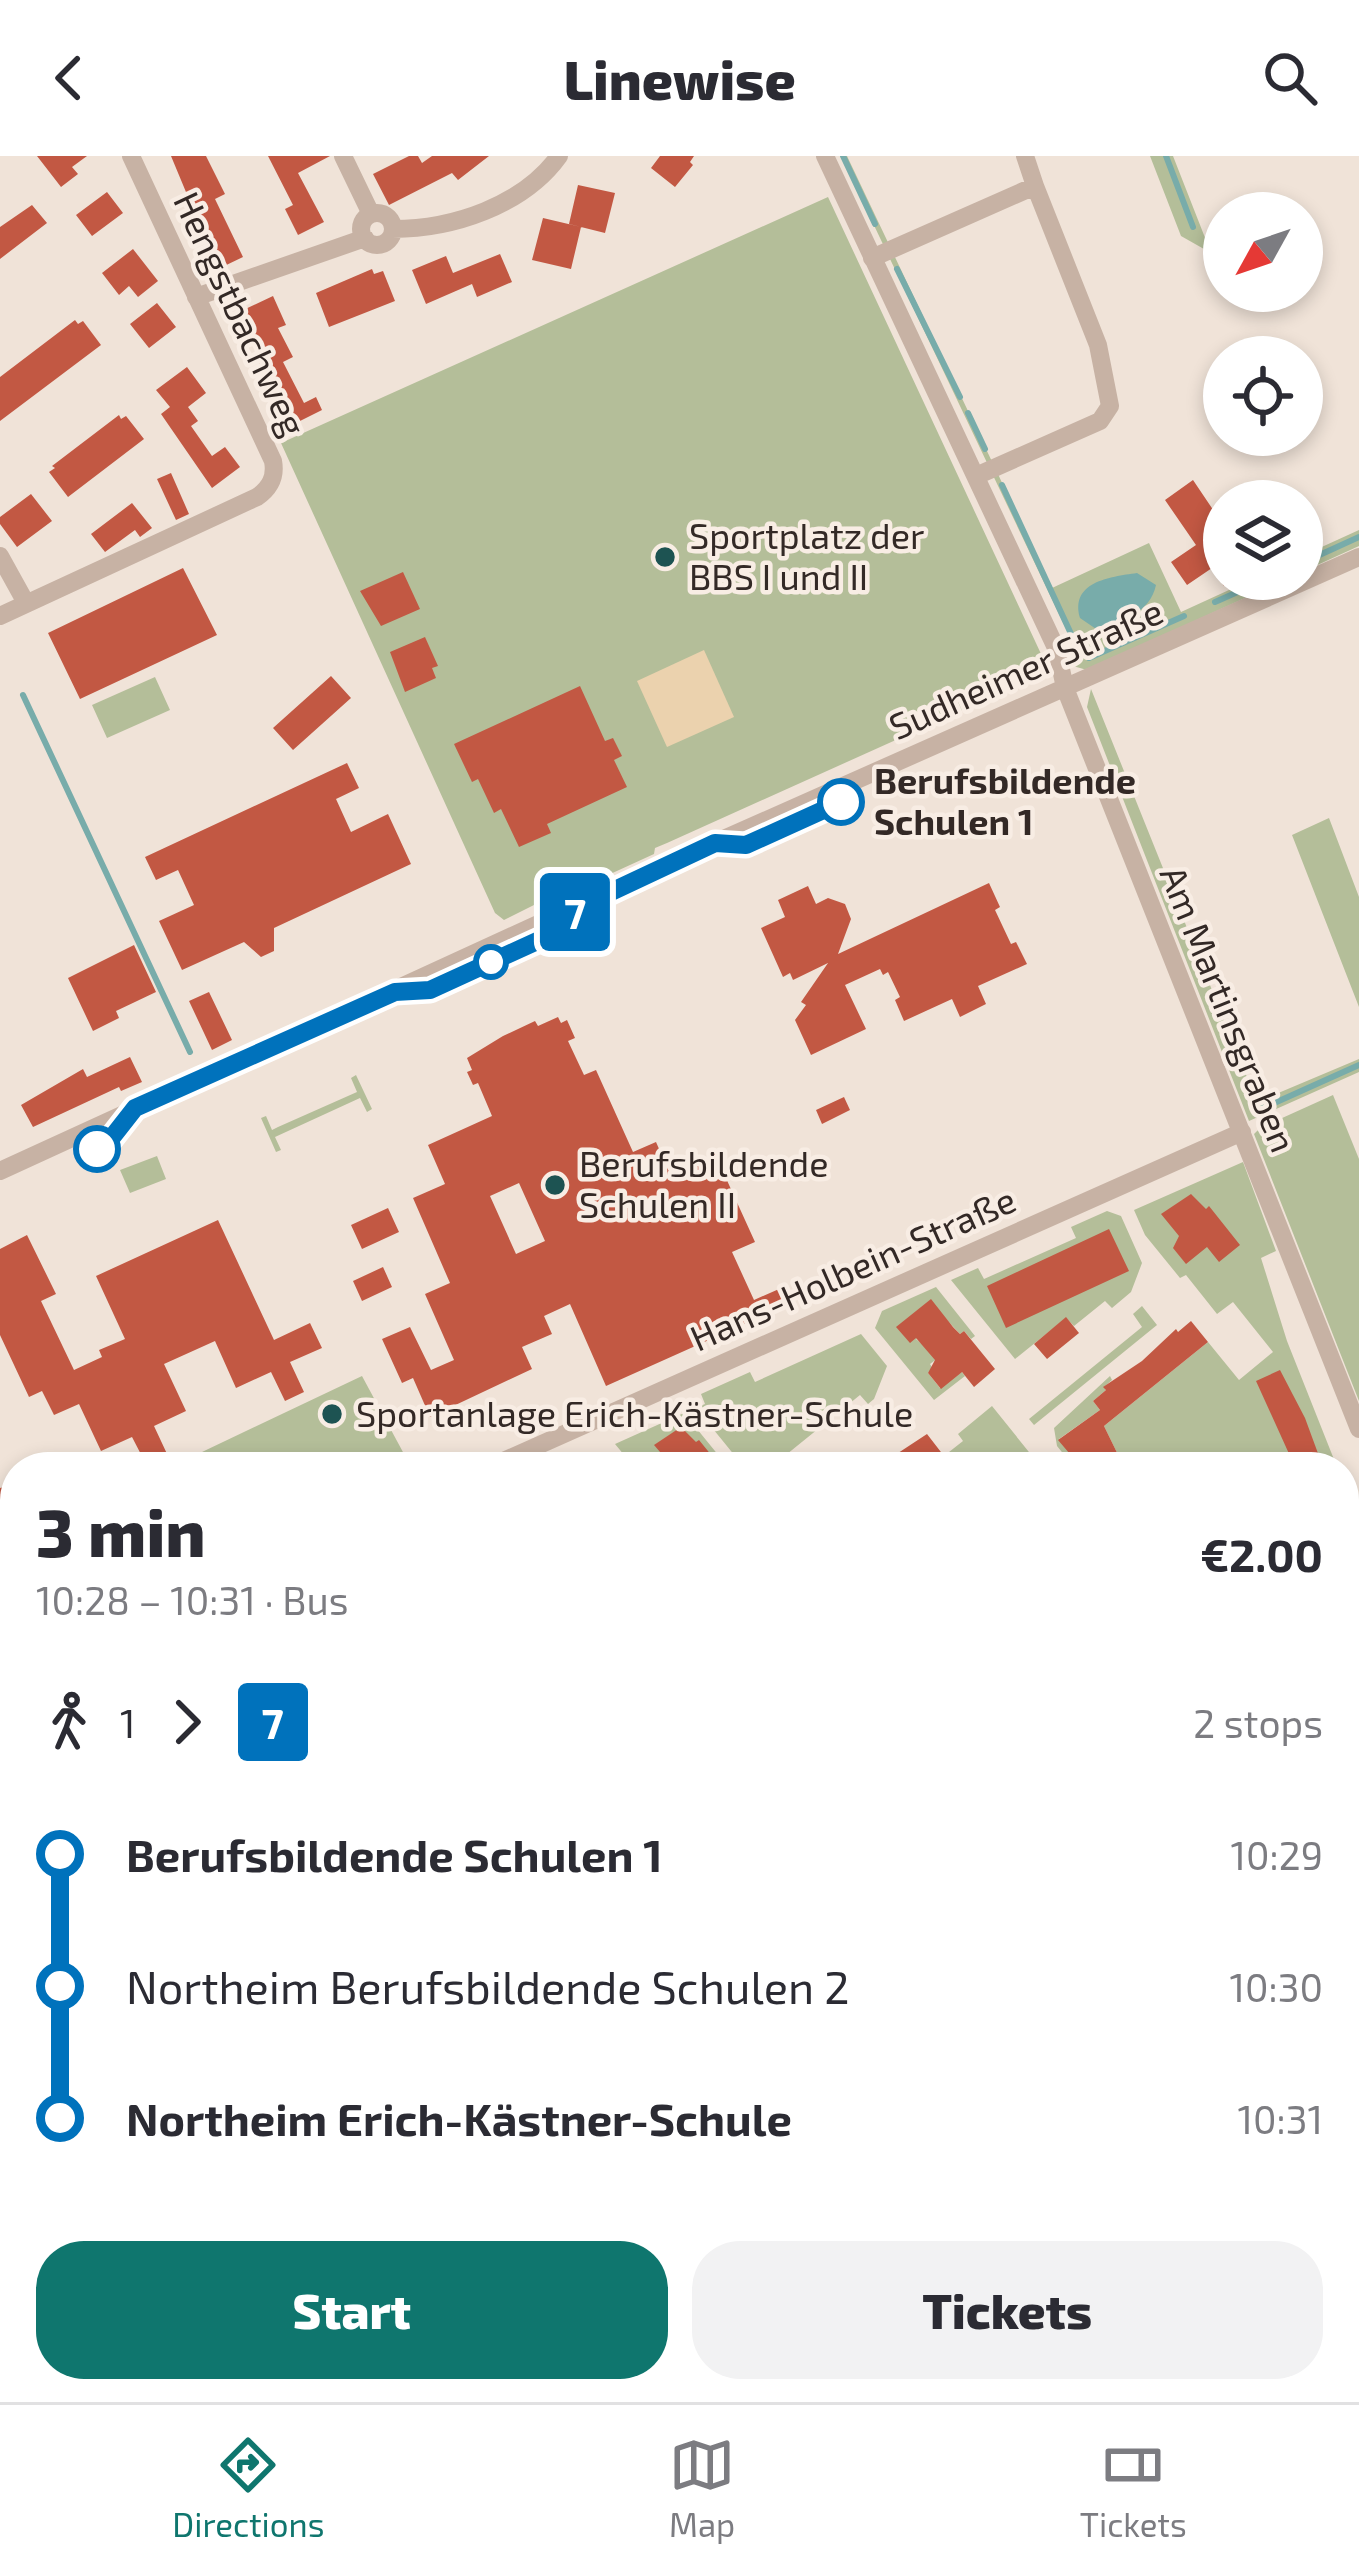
<!DOCTYPE html>
<html lang="en">
<head>
<meta charset="utf-8">
<style>
  body { margin:0; font-family:"Exo 2",sans-serif; background:#f2f2f3; color:#2b2b33; height:100vh; display:flex; flex-direction:column; font-size:45px; white-space:nowrap }
  * { box-sizing:border-box; margin:0 }
  p { font-size:39px; color:#7c7c81 }
  .icon { flex:none; width:66px; height:66px; fill:none; stroke:currentColor; stroke-width:2; stroke-linecap:round; stroke-linejoin:round }
  .map { position:relative; flex:1; overflow:hidden }
  .sheet { position:absolute; left:0px; top:1296px; width:1359px; height:951px; display:flex; flex-direction:column; background:#fff; border-radius:48px 48px 0 0; box-shadow:0 6px 18px #0003 }
  .sheet>* { flex:none }
  .badge { padding:0 24px; border-radius:9px; font-size:42px; line-height:78px }
  .needle { width:78px; rotate:230deg }
  .fabs { position:absolute; left:1203px; top:36px; display:grid; gap:24px }
  .fabs a { display:grid; place-items:center; width:120px; height:120px; border-radius:50%; background:#fff; box-shadow:0 6px 18px #0003; font-size:60px }
  .map>.badge { position:absolute; translate:-50% -50%; box-shadow:0 0 0 6px #fff }
  .legs { display:flex; align-items:center; gap:18px; height:132px; padding:0 36px; font-size:39px }
  .legs p { margin-inline-start:auto }
  .summary { display:flex; align-items:center; justify-content:space-between; height:204px; padding:0 36px }
  h1 { font-size:66px; font-weight:800; line-height:90px }
  .cta { display:flex; gap:24px; margin-top:auto; padding:24px 36px }
  .cta a { flex:1; height:138px; border-radius:48px; background:#0f766e; color:#fff; font-size:48px; font-weight:800; line-height:138px; text-align:center }
  .cta a+a { background:#f2f2f3; color:#2b2b33 }
  ul { padding:0 36px; list-style:none }
  li { display:flex; align-items:center; gap:42px; height:132px; font-size:45px }
  li i { display:grid; place-items:center; width:18px; height:100%; margin:0 15px; background:currentColor }
  li i::after { content:''; width:30px; height:30px; margin:-15px; border:9px solid; border-radius:50%; background:#fff }
  li p { margin-inline-start:auto }
  li:first-child i { background:linear-gradient(#0000 50%,currentColor 0) }
  li:last-child i { background:linear-gradient(currentColor 50%,#0000 0) }
  header { display:flex; justify-content:space-between; align-items:center; height:156px; padding:0 36px; background:#fff; font-size:54px; font-weight:800 }
  .menu { display:flex; justify-content:space-around; align-items:center; height:168px; border-top:3px solid #e1e1e2; background:#fff; font-size:33px; color:#7c7c81 }
  .menu a { display:grid; justify-items:center; gap:6px }
  .menu .selected { color:#0f766e }
  .map>svg:first-child { display:block }
  .green { fill:#b4be99 }
  .sand { fill:#ebd2ae }
  .water { fill:#78acaa }
  .lines { fill:none; stroke-linecap:round; stroke-linejoin:round }
  .stream { stroke:#78acaa; stroke-width:6 }
  .building { fill:#c25843; fill-rule:evenodd }
  .street { stroke:#c7b2a4; stroke-width:18 }
  .secondary { stroke:#9b8076; stroke-width:27 }
  .line-1-casing { stroke:#fff; stroke-width:27 }
  .line-1 { stroke:#0072bc; stroke-width:18 }
  .poi-dot { fill:#1d5352; stroke:#f8ede4; stroke-width:4.5 }
  .stop-1-dot { fill:#fff; stroke:#0072bc; stroke-width:6 }
  .labels { text-anchor:middle; stroke-width:9; stroke-linejoin:round; paint-order:stroke }
  .street-label { font-size:36px; fill:#332926; stroke:#f8ede4 }
  .poi-label { font-size:36px; fill:#332926; stroke:#f8ede4; text-anchor:start }
  .stop-label { font-size:36px; font-weight:bold; fill:#332926; stroke:#f8ede4; text-anchor:start }
</style>
</head>
<body>
<header><svg class="icon" aria-label="back" viewBox="0 0 24 24"><path d="M15 5l-7 7 7 7"/></svg>Linewise<svg class="icon" aria-label="search" viewBox="0 0 24 24"><circle cx="10" cy="10" r="6"/><path d="M15 15l6 6"/></svg></header>
<div class="map">
<svg width="1359" height="2246" viewBox="0 0 1359 2246">
  <rect width="100%" height="100%" fill="#f0e3d8"/>
  <path class="green" d="M 841,0 L 847,0 L 1052,432 L 1149,387 L 1181,456 L 1253,423 L 1287,423 L 1087,514 L 1073,510 L 1079,500 Z
    M 1150,0 L 1173,0 L 1211,97 L 1181,80 Z
    M 828,41 L 1049,515 L 667,687 L 655,692 L 654,698 L 547,747 L 544,744 L 504,764 L 495,757 L 281,287 Z
    M 1359,374 L 1359,390 L 1302,416 L 1302,400 Z
    M 155,521 L 170,554 L 107,582 L 92,549 Z
    M 1091,533 L 1257,946 L 1359,903 L 1359,916 L 1249,965 L 1087,551 Z
    M 1329,662 L 1359,741 L 1359,851 L 1292,679 Z
    M 356,919 L 372,953 L 367,956 L 360,942 L 275,981 L 281,994 L 276,996 L 261,962 L 266,960 L 272,974 L 278,971 L 357,936 L 351,922 Z
    M 1333,939 L 1359,1003 L 1359,1245 L 1254,978 L 1260,972 Z
    M 157,1000 L 166,1023 L 130,1037 L 120,1014 Z
    M 1243,1006 L 1276,1095 L 1261,1102 L 1287,1185 L 1337,1311 L 1124,1311 L 1104,1270 L 1208,1186 L 1239,1224 L 1273,1196 L 1233,1146 L 1217,1158 L 1186,1119 L 1180,1122 L 1145,1079 L 1134,1054 Z
    M 1107,1055 L 1121,1060 L 1142,1107 L 1131,1136 L 1112,1152 L 1105,1145 L 1074,1170 L 1066,1162 L 1015,1203 L 951,1124 L 978,1112 L 984,1123 L 1076,1082 L 1071,1071 Z
    M 936,1131 L 975,1180 L 971,1183 L 964,1175 L 960,1178 L 946,1163 L 916,1183 L 938,1202 L 930,1208 L 933,1213 L 928,1217 L 940,1232 L 961,1215 L 965,1220 L 934,1244 L 875,1172 L 882,1155 Z
    M 1142,1150 L 1157,1169 L 1034,1269 L 1029,1263 L 1142,1171 L 1133,1158 Z
    M 861,1178 L 887,1210 L 874,1243 L 868,1248 L 860,1239 L 771,1311 L 744,1311 L 696,1252 L 705,1248 L 701,1238 L 750,1216 L 755,1226 Z
    M 362,1220 L 411,1311 L 209,1311 L 202,1296 Z
    M 1110,1220 L 1112,1224 L 1104,1231 L 1106,1234 L 1093,1245 L 1100,1254 L 1059,1283 L 1079,1308 L 1074,1311 L 1057,1290 L 1054,1272 Z
    M 992,1250 L 1041,1311 L 930,1311 L 963,1285 L 958,1278 Z
    M 684,1257 L 728,1311 L 634,1311 L 615,1288 Z
    M 1344,1329 L 1356,1359 L 1347,1363 L 1359,1389 L 1356,1445 L 1350,1430 L 1344,1432 Z
    M 15,1632 L 15,1765 L 0,1739 L 0,1641 Z
    M 0,1867 L 15,1893 L 15,2007 L 0,2016 Z
    M 15,2064 L 15,2195 L 0,2202 L 0,2093 L 10,2087 L 1,2072 Z
    M 15,2224 L 15,2232 L 336,2232 L 342,2246 L 0,2246 L 0,2230 Z
    M 685,2232 L 777,2232 L 747,2246 L 693,2246 Z"/>
  <path class="sand" d="M 704,494 L 734,561 L 667,591 L 637,525 Z"/>
  <path class="water" d="M 1137,417 L 1156,429 C 1150,457 1123,464 1099,475 L 1080,462 C 1070,426 1109,421 1137,417 Z"/>
  <g class="lines">
    <path class="stream" d="M 843,0 L 875,68
      M 1166,0 L 1193,71
      M 897,113 L 960,241
      M 968,257 L 985,293
      M 1002,329 L 1079,495
      M 1302,407 L 1359,381
      M 1215,446 L 1267,423
      M 1089,502 L 1184,460
      M 23,539 L 190,896
      M 1261,953 L 1359,909"/>
  </g>
  <path class="building" d="M 37,0 L 87,0 L 72,11 L 78,18 L 61,31 Z
    M 171,0 L 206,0 L 225,38 L 215,43 L 243,101 L 218,113 Z
    M 268,0 L 330,0 L 298,17 L 324,66 L 298,79 L 285,53 L 293,49 Z
    M 409,0 L 418,0 L 422,7 L 432,0 L 489,0 L 458,24 L 452,17 L 389,49 L 373,18 Z
    M 660,0 L 694,0 L 690,6 L 693,9 L 675,31 L 651,12 Z
    M 578,29 L 615,37 L 605,77 L 569,68 Z
    M 107,36 L 123,57 L 92,80 L 76,59 Z
    M 32,49 L 47,67 L 0,103 L 0,71 Z
    M 543,62 L 581,71 L 571,113 L 532,104 Z
    M 133,93 L 158,125 L 138,141 L 129,130 L 119,139 L 102,117 Z
    M 500,98 L 512,126 L 477,141 L 472,128 L 426,148 L 412,114 L 446,100 L 453,117 Z
    M 372,113 L 374,118 L 383,115 L 395,145 L 329,171 L 316,137 Z
    M 273,140 L 286,169 L 278,172 L 293,201 L 283,206 L 304,247 L 316,241 L 322,254 L 290,270 L 256,200 L 260,198 L 241,155 Z
    M 157,147 L 176,171 L 149,192 L 130,168 Z
    M 75,164 L 78,168 L 83,165 L 101,189 L 0,265 L 0,221 Z
    M 187,211 L 206,237 L 188,251 L 198,265 L 191,270 L 212,300 L 225,291 L 240,311 L 212,332 L 161,258 L 170,251 L 156,234 Z
    M 119,259 L 121,263 L 126,260 L 144,283 L 68,341 L 49,316 L 55,312 L 52,310 Z
    M 171,317 L 189,358 L 176,364 L 157,323 Z
    M 1193,324 L 1224,370 L 1224,430 L 1212,412 L 1187,429 L 1171,406 L 1196,389 L 1165,344 Z
    M 31,338 L 52,365 L 17,391 L 0,368 L 0,361 Z
    M 132,347 L 152,372 L 140,381 L 135,374 L 105,396 L 91,378 Z
    M 183,412 L 217,479 L 80,543 L 48,477 Z
    M 403,416 L 420,453 L 381,470 L 360,435 Z
    M 425,481 L 438,510 L 432,512 L 436,522 L 405,536 L 390,496 Z
    M 331,520 L 351,542 L 293,594 L 273,572 Z
    M 580,530 L 605,585 L 613,582 L 622,600 L 614,604 L 627,631 L 547,668 L 551,677 L 519,691 L 501,653 L 494,657 L 478,623 L 472,626 L 454,588 Z
    M 347,607 L 359,632 L 336,643 L 351,676 L 388,658 L 411,708 L 274,772 L 274,795 L 261,801 L 244,786 L 182,814 L 159,765 L 194,749 L 178,714 L 156,724 L 145,701 Z
    M 989,727 L 1000,751 L 995,754 L 1011,788 L 1016,786 L 1027,808 L 978,830 L 986,848 L 960,861 L 952,843 L 904,865 L 895,844 L 900,841 L 888,816 L 883,819 L 880,813 L 845,829 L 866,873 L 811,899 L 795,864 L 806,849 L 801,846 L 828,807 L 793,824 L 790,817 L 783,821 L 761,772 L 785,761 L 778,744 L 808,730 L 816,748 L 828,742 L 845,748 L 851,763 L 838,798 Z
    M 134,789 L 156,836 L 116,855 L 119,862 L 93,875 L 68,822 Z
    M 209,836 L 232,884 L 212,894 L 189,845 Z
    M 558,861 L 561,867 L 567,864 L 575,882 L 568,885 L 584,919 L 596,914 L 633,996 L 656,986 L 670,1018 L 715,998 L 755,1086 L 732,1096 L 754,1144 L 779,1133 L 787,1149 L 606,1230 L 570,1148 L 544,1160 L 552,1178 L 522,1191 L 532,1213 L 430,1261 L 413,1222 L 402,1227 L 382,1183 L 410,1171 L 431,1214 L 454,1204 L 425,1138 L 450,1127 L 413,1042 L 445,1028 L 428,989 L 492,960 L 478,927 L 473,929 L 467,916 L 472,914 L 467,902 L 503,880 L 535,865 L 538,870 ZM 519,1027 L 545,1085 L 516,1098 L 490,1040 Z
    M 130,901 L 142,926 L 121,935 L 119,931 L 33,971 L 21,949 L 83,913 L 87,921 Z
    M 844,941 L 850,954 L 822,968 L 816,954 Z
    M 1191,1038 L 1206,1053 L 1209,1050 L 1240,1089 L 1219,1106 L 1207,1091 L 1186,1108 L 1173,1092 L 1179,1080 L 1161,1058 Z
    M 388,1052 L 399,1076 L 362,1093 L 351,1069 Z
    M 218,1064 L 274,1184 L 310,1167 L 322,1192 L 290,1206 L 304,1236 L 285,1245 L 271,1216 L 236,1232 L 215,1185 L 164,1208 L 186,1255 L 154,1270 L 168,1300 L 147,1310 L 132,1281 L 101,1295 L 79,1248 L 54,1259 L 42,1235 L 29,1241 L 0,1179 L 0,1093 L 27,1079 L 56,1138 L 41,1145 L 74,1214 L 102,1201 L 99,1194 L 125,1183 L 96,1120 Z
    M 1109,1073 L 1129,1115 L 1006,1172 L 987,1130 Z
    M 383,1111 L 392,1131 L 362,1145 L 353,1125 Z
    M 931,1143 L 953,1171 L 960,1178 L 964,1175 L 995,1213 L 974,1231 L 962,1216 L 941,1233 L 928,1217 L 935,1204 L 916,1182 L 910,1187 L 896,1171 Z
    M 1066,1161 L 1079,1177 L 1047,1203 L 1034,1188 Z
    M 1191,1165 L 1208,1186 L 1104,1270 L 1124,1311 L 1081,1311 L 1058,1284 L 1100,1254 L 1093,1245 L 1106,1234 L 1103,1231 L 1142,1205 L 1176,1173 L 1178,1176 Z
    M 1280,1214 L 1305,1262 L 1323,1311 L 1295,1311 L 1256,1225 Z
    M 681,1271 L 696,1286 L 699,1284 L 721,1311 L 673,1311 L 654,1289 Z
    M 927,1278 L 944,1300 L 930,1311 L 895,1311 L 889,1303 Z
    M 15,1328 L 15,1401 L 0,1410 L 0,1332 Z
    M 15,1433 L 15,1478 L 0,1484 L 0,1440 Z
    M 1359,1488 L 1359,1528 L 1344,1534 L 1344,1494 Z
    M 15,1560 L 15,1630 L 0,1639 L 0,1569 Z
    M 15,1677 L 15,1711 L 0,1719 L 0,1685 Z
    M 1359,1832 L 1359,1915 L 1344,1922 L 1344,1838 Z
    M 15,1925 L 15,1959 L 0,1967 L 0,1934 Z
    M 1359,2060 L 1359,2169 L 1344,2176 L 1344,2067 Z
    M 15,2155 L 15,2185 L 0,2193 L 0,2162 Z
    M 85,2232 L 170,2232 L 141,2246 L 56,2246 Z
    M 635,2232 L 685,2232 L 690,2241 L 682,2246 L 643,2246 Z
    M 990,2232 L 1079,2232 L 1047,2246 L 959,2246 Z
    M 1114,2232 L 1158,2232 L 1164,2246 L 1120,2246 Z
    M 1217,2232 L 1246,2232 L 1253,2246 L 1185,2246 Z"/>
  <g class="lines">
    <path class="street" d="M 343,0 L 371,58
      M 825,0 L 1057,494 L 1065,532 L 1359,1273
      M 1025,0 L 1035,30
      M361 73a16 16 0 1 1 32 0a16 16 0 1 1-32 0Z
      M 393,73 C 452,73 523,50 559,0
      M 872,102 L 1035,30 L 1098,189 L 1110,250 L 1100,265 L 976,320
      M 196,141 L 365,82
      M 0,400 L 26,447
      M 0,460 L 257,341 C 270,332 276,321 273,305 L 131,0
      M 0,1015 L 717,686 L 1359,401
      M 490,1311 L 1242,976
      M 1344,1461 L 1359,1455
      M 0,1530 L 15,1524
      M 0,1788 L 15,1814
      M 1344,1788 L 1359,1781
      M 0,2030 L 15,2022
      M 0,2217 L 15,2210
      M 836,2232 L 846,2246
      M 868,2232 L 874,2246
      M 407,2246 L 436,2232"/>
    <path class="secondary" d="M 1344,1995 L 1359,1989
      M 790,2246 L 823,2232"/>
  </g>
  <g class="lines">
    <g class="line-1-casing">
      <path id="line-1" d="M 97,993 L 106,989 L 135,952 L 395,836 L 430,834 L 557,776 L 581,750 L 715,687 L 746,689 L 841,646"/>
    </g>
    <use href="#line-1" class="line-1"/>
  </g>
  <g class="poi-dot">
    <circle cx="665" cy="401" r="12"/>
    <circle cx="555" cy="1029" r="12"/>
    <circle cx="332" cy="1258" r="12"/>
  </g>
  <g class="stop-1-dot">
    <circle cx="841" cy="646" r="21"/>
    <circle cx="491" cy="806" r="15"/>
    <circle cx="97" cy="993" r="21"/>
  </g>
  <g class="labels">
    <g class="street-label">
      <text transform="translate(240 158) rotate(65)" y="13">Hengstbachweg</text>
      <text transform="translate(1026 513) rotate(-24)" y="13">Sudheimer Straße</text>
      <text transform="translate(1228 853) rotate(68)" y="13">Am Martinsgraben</text>
      <text transform="translate(853 1113) rotate(-24)" y="13">Hans-Holbein-Straße</text>
    </g>
    <g class="poi-label">
      <text x="689" y="393">Sportplatz der<tspan x="689" dy="41">BBS I und II</tspan></text>
      <text x="579" y="1021">Berufsbildende<tspan x="579" dy="41">Schulen II</tspan></text>
      <text x="356" y="1271">Sportanlage Erich-Kästner-Schule</text>
    </g>
    <g class="stop-label">
      <text x="874" y="638">Berufsbildende<tspan x="874" dy="41">Schulen 1</tspan></text>
    </g>
  </g>
</svg>
<div class="fabs">
<a><svg class="needle" viewBox="-14 -14 28 28"><path d="M0-13l5 13h-10z" fill="#e53935"/><path d="M0 13l5-13h-10z" fill="#7c7c81"/></svg></a>
<a><svg class="icon" aria-label="locate" viewBox="0 0 24 24"><circle cx="12" cy="12" r="6"/><path d="M12 2v4M12 18v4M2 12h4M18 12h4"/></svg></a>
<a><svg class="icon" aria-label="layers" viewBox="0 0 24 24"><path d="M12 4l9 5-9 5-9-5zM3 14l9 5 9-5"/></svg></a>
</div>
<b class="badge" style="left:575px;top:756px;background:#0072bc;color:#fff">7</b>
<section class="sheet">
<div class="summary"><div><h1>3 min</h1><p>10:28 – 10:31 · Bus</p></div><b>€2.00</b></div>
<div class="legs"><svg class="icon" aria-label="walk" viewBox="0 0 24 24"><circle cx="13" cy="4" r="2"/><path d="M13 8l-2 6 4 7M11 14l-3 7M7 12l3-4h3l4 4"/></svg>1<svg class="icon" aria-label="forward" viewBox="0 0 24 24"><path d="M9 5l7 7-7 7"/></svg><b class="badge" style="background:#0072bc;color:#fff">7</b><p>2 stops</p></div>
<ul>
<li><i style="color:#0072bc"></i><b>Berufsbildende Schulen 1</b><p>10:29</p></li>
<li><i style="color:#0072bc"></i><span>Northeim Berufsbildende Schulen 2</span><p>10:30</p></li>
<li><i style="color:#0072bc"></i><b>Northeim Erich-Kästner-Schule</b><p>10:31</p></li>
</ul>
<div class="cta"><a>Start</a><a>Tickets</a></div>
</section>
</div>
<nav class="menu">
<a class="selected"><svg class="icon" aria-label="directions" viewBox="0 0 24 24"><path d="M12 3l9 9-9 9-9-9zM9 14v-3h6M13 9l2 2-2 2"/></svg>Directions</a>
<a><svg class="icon" aria-label="map" viewBox="0 0 24 24"><path d="M3 6l6-2 6 2 6-2v14l-6 2-6-2-6 2zM9 4v14M15 6v14"/></svg>Map</a>
<a><svg class="icon" aria-label="tickets" viewBox="0 0 24 24"><path d="M3 7h18v10H3zM15 7v10"/></svg>Tickets</a>
</nav>
</body>
</html>
